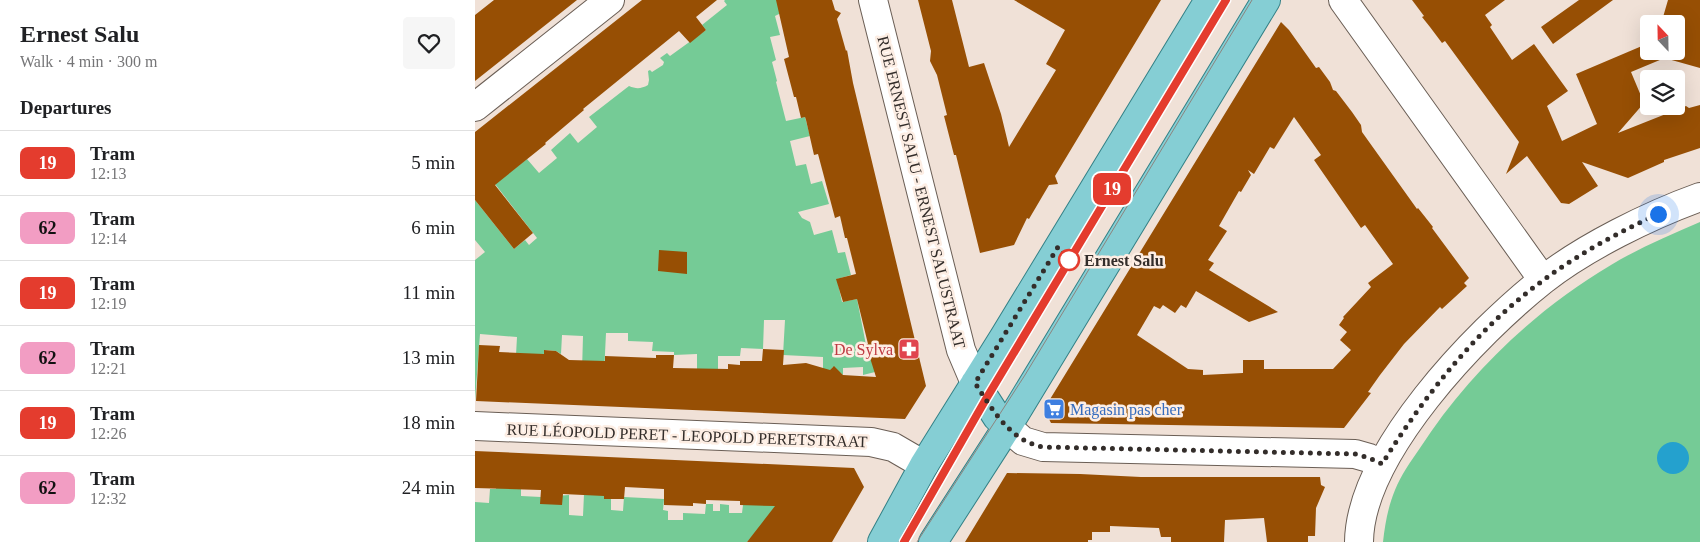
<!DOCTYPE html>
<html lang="en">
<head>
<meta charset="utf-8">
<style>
  body { margin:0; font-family:"Times New Roman",serif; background:#f6f6f6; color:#202124; height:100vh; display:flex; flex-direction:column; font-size:19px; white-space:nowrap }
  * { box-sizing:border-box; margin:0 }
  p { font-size:16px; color:#757577 }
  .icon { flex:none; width:28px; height:28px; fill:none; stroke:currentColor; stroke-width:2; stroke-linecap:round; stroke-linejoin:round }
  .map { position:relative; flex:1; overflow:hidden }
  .sheet { display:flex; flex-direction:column; background:#fff; width:475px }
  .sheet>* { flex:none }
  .badge { padding:0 10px; border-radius:8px; font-size:18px; line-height:32px }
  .needle { width:32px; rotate:338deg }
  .controls { position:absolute; left:1165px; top:15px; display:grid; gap:10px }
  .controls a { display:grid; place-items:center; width:45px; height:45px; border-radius:5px; background:#fff; box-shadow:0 5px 20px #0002; font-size:25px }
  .you { position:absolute; width:25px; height:25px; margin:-12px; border:4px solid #fff; border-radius:50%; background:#1a73e8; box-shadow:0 0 0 8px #1a73e833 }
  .map>.badge { position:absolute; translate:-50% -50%; box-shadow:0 0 0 2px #fff }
  h2 { padding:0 20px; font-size:19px; line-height:45px }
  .round { display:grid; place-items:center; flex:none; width:52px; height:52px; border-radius:5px; background:#f6f6f6 }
  .headline { display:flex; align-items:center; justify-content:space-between; height:85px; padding:0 20px }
  h1 { font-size:24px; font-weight:800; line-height:38px }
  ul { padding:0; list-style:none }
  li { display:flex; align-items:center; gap:15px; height:65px; padding:0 20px; border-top:1px solid #e0e0e0 }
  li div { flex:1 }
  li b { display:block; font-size:19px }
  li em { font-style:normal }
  li .badge { min-width:55px; font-weight:700; text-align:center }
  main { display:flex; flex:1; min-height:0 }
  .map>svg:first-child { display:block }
  .green { fill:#75cb96 }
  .water { fill:#24a1ce }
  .building { fill:#974f04; fill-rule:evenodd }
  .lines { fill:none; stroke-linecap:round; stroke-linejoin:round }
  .minor-casing { stroke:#6a5e55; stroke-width:30 }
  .major-casing { stroke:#338086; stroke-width:30 }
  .minor { stroke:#fff; stroke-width:28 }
  .major { stroke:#85ced4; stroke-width:28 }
  .tram { stroke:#8d837d; stroke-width:1 }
  .line-casing { stroke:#fff; stroke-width:11 }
  .line { stroke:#e43c2e; stroke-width:8 }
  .walk { stroke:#332d2a; stroke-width:5; stroke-dasharray:0 9 }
  .stop-dot { fill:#fff; stroke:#e43c2e; stroke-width:2.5 }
  .labels { text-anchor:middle; stroke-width:5; stroke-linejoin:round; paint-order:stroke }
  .street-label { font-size:16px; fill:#332d2a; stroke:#fdeee4 }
  .stop-label { font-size:16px; font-weight:bold; fill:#332d2a; stroke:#fdeee4; text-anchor:start }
  .health-label { font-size:16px; fill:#be3a42; stroke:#fdeee4; text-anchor:end }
  .shop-label { font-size:16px; fill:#366cbe; stroke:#fdeee4; text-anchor:start }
</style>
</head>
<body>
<main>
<section class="sheet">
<div class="headline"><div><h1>Ernest Salu</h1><p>Walk · 4 min · 300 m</p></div><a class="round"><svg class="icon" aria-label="heart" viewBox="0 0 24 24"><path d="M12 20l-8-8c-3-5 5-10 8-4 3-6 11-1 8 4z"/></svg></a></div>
<h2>Departures</h2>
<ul>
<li><span class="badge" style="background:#e43c2e;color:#fff">19</span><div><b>Tram</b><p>12:13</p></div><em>5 min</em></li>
<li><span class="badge" style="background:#f29dc3;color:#111">62</span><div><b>Tram</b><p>12:14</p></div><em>6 min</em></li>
<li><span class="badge" style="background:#e43c2e;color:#fff">19</span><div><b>Tram</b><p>12:19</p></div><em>11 min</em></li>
<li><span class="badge" style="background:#f29dc3;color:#111">62</span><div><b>Tram</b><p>12:21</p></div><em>13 min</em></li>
<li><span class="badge" style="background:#e43c2e;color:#fff">19</span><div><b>Tram</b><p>12:26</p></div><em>18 min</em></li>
<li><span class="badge" style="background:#f29dc3;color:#111">62</span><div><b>Tram</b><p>12:32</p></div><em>24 min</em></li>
</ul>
</section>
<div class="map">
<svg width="1225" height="542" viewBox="0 0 1225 542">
  <rect width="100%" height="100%" fill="#f0e1d7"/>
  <path class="green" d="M 250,0 L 302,0 L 306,13 L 300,16 L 305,35 L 295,37 L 301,60 L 297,62 L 302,81 L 301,82 L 311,121 L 330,117 L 335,136 L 315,141 L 321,166 L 331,164 L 336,184 L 347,181 L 354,204 L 323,212 L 327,218 L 335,222 L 339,235 L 357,230 L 363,253 L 370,252 L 376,275 L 362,279 L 367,302 L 382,299 L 391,345 L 404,371 L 388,375 L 388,367 L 368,368 L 368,375 L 358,367 L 348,378 L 348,357 L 308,355 L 310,320 L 289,320 L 288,349 L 266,348 L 265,356 L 243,356 L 243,369 L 222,369 L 222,354 L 199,355 L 199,352 L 177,351 L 178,342 L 153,341 L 153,333 L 131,333 L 129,374 L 107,371 L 108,336 L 87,335 L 86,354 L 81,351 L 70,350 L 69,355 L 41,355 L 42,337 L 5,334 L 0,401 L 0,260 L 10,252 L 0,240 L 0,200 L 39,249 L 50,240 L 54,245 L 62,238 L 20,184 L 52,159 L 64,173 L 82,158 L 76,150 L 95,133 L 103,143 L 122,127 L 114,117 L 154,86 C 161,89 166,89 173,85 L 174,80 L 173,71 L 175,70 L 177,72 L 188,65 L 189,62 L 185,58 L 192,53 L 195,56 L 231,30 L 227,25 L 252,5 L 249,1 Z
    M 1225,222 L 1225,542 L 908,542 C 910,524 913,507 920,490 C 926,475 936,461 945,448 C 993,374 1060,310 1136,265 C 1164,248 1195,235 1225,222 Z
    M 21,487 L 46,489 L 46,496 L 66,497 L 94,495 L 94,515 L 108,516 L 109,494 L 129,495 L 129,499 L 136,499 L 136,510 L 148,511 L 149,497 L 189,499 L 188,510 L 193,511 L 193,520 L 208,520 L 208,513 L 230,514 L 231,504 L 238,504 L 238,511 L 245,511 L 245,504 L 254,505 L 254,513 L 267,513 L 268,505 L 308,500 L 272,542 L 0,542 L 0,502 L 14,503 L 15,489 L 21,489 Z"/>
  <path class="water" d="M1182 458a16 16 0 1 1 32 0a16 16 0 1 1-32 0Z"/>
  <path class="building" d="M 19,0 L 102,0 L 0,81 L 0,15 Z
    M 167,0 L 242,0 L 221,17 L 231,30 L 215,43 L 204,31 L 108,109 L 109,110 L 70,143 L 71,144 L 20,185 L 58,233 L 39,249 L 0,200 L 0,132 Z
    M 301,0 L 357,0 L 360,10 L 366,13 L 362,19 L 371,51 L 372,50 L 378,83 L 451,386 L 430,419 L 1,401 L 4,345 L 25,346 L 24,352 L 69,354 L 69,350 L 81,351 L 94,360 L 130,361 L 130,356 L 181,358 L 181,355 L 199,355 L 198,368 L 253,369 L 253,364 L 265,365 L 265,361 L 287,361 L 288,349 L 309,350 L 308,365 L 331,363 L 355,370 L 359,366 L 368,375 L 401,377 L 391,345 L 393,344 L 382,299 L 368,302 L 361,279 L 381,274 L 372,238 L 370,238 L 365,216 L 360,218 L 343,154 L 339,155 L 331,120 L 330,117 L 326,118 L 321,97 L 319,97 L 309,59 L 314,57 Z
    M 443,0 L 477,0 L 494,67 L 509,63 L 526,114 L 534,147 L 581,70 L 571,64 L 590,30 L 539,0 L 686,0 L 580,176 L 583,184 L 574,185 L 554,219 L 552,218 L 539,245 L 505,253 L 481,155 L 479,155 L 469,116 L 472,115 L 462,75 L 455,61 L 456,51 Z
    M 937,0 L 1030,0 L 1010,15 L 1017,25 L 1015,27 L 1037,60 L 1059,44 L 1093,91 L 1072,106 L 1087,141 L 1122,124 L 1101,74 L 1174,43 L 1174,51 L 1201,51 L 1201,24 L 1186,24 L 1193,0 L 1225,0 L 1225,68 L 1193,59 L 1192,57 L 1156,72 L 1169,103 L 1143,133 L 1211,106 L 1214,108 L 1225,105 L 1225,148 L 1189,160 L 1189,162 L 1153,178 L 1107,162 L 1123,186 L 1094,204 L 1086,203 L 1052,156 L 1031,174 L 1044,142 L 970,41 L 967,43 L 955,27 L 947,17 L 949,16 Z
    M 1104,0 L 1138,0 L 1078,44 L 1066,27 Z
    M 806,22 L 814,30 L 841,68 L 844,67 L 855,82 L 858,90 L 861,91 L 877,112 L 886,125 L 887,132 L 942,209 L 943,208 L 958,227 L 957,228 L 994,278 L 989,283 L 992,286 L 967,309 L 965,307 L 929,344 L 905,375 L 893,392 L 896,393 L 869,428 L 576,423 L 569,409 ZM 819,117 L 846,155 L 839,160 L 886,228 L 890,225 L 918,264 L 893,283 L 896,287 L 868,317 L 869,318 L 864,325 L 872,332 L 865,340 L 876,350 L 858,369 L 789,369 L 789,360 L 768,360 L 768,373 L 728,375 L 728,370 L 713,369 L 662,335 L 679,306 L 685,309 L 688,305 L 700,313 L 706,305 L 711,308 L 721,291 L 774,322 L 803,312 L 734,270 L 739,263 L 733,260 L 752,231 L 744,226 L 764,191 L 766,192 L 776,175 L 773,170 L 779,174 L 795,147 L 799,149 Z
    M 184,250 L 212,252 L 212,274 L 183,271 Z
    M 0,451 L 379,468 L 389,487 L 357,542 L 272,542 L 300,506 L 265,505 L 265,501 L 231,500 L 231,504 L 218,503 L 218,506 L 189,505 L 189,489 L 150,487 L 149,499 L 129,499 L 129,496 L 88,494 L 87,505 L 65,504 L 66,490 L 0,488 Z
    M 532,473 L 605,474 L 666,477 L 845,477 L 846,485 L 850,487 L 841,508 L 840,536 L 833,536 L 833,542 L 792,542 L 789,518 L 750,520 L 749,542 L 696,542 L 696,537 L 686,537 L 684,528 L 635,526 L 635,532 L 617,532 L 617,540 L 613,540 L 613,542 L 490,542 Z"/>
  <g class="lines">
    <g class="minor-casing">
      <path id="minor" d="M 398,0 L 486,350 L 500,383
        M 868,0 L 1068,280
        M 0,107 L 135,0
        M 0,426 L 396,442 L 418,447 L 449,465
        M 532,427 L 548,441 L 568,447 L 880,454 L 894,458 L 907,464
        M 884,542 C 885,453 1001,333 1068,280 C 1110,247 1175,215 1225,197"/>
    </g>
    <g class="major-casing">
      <path id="major" d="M 500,383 L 522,417 L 532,427
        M 407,542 L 449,465 L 529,337 L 734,0
        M 458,542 L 532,427 L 791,0"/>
    </g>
    <use href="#minor" class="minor"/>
    <use href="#major" class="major"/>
    <path class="tram" d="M 429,542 L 511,399 L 751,0
      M 442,542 L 550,375 L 777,0"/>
  </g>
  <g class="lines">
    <g class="line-casing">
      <path id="line" d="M 429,542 L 511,399 L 751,0"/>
    </g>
    <use href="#line" class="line"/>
    <path class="walk" d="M 594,260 L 583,247 L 500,383 C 517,409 535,441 568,447 L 880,454 L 894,458 L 907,464 C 950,395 1003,327 1070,279 C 1105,253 1144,232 1183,214"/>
  </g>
  <defs>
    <g id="pharmacy-square" transform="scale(1.125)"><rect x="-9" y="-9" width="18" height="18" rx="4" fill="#e0444e" stroke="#fdeee4"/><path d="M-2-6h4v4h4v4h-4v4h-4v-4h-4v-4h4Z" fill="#fff"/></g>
    <g id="supermarket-square" transform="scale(1.125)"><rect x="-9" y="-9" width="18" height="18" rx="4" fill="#3f7fe0" stroke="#fdeee4"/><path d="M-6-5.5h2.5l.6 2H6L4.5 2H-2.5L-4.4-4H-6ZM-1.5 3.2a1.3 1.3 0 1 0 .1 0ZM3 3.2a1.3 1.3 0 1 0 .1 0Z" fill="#fff"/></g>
  </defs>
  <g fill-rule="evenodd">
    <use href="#pharmacy-square" x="434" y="349"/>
    <use href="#supermarket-square" x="579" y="409"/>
  </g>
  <circle class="stop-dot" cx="594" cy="260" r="10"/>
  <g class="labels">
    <g class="street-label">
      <text transform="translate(447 192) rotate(76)" y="6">RUE ERNEST SALU - ERNEST SALUSTRAAT</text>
      <text transform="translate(212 435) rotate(2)" y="6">RUE LÉOPOLD PERET - LEOPOLD PERETSTRAAT</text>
    </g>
    <g class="stop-label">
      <text x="609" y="266">Ernest Salu</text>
    </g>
    <g class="health-label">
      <text x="418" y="355">De Sylva</text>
    </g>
    <g class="shop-label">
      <text x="595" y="415">Magasin pas cher</text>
    </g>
  </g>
</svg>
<div class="controls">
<a><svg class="needle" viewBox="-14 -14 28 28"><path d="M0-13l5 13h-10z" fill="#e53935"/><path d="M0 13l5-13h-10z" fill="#757577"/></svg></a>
<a><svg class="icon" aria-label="layers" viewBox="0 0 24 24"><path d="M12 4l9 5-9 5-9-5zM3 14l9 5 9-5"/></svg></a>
</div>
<div class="you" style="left:1183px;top:214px"></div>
<b class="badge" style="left:637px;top:189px;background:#e43c2e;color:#fff">19</b>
</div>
</main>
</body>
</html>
